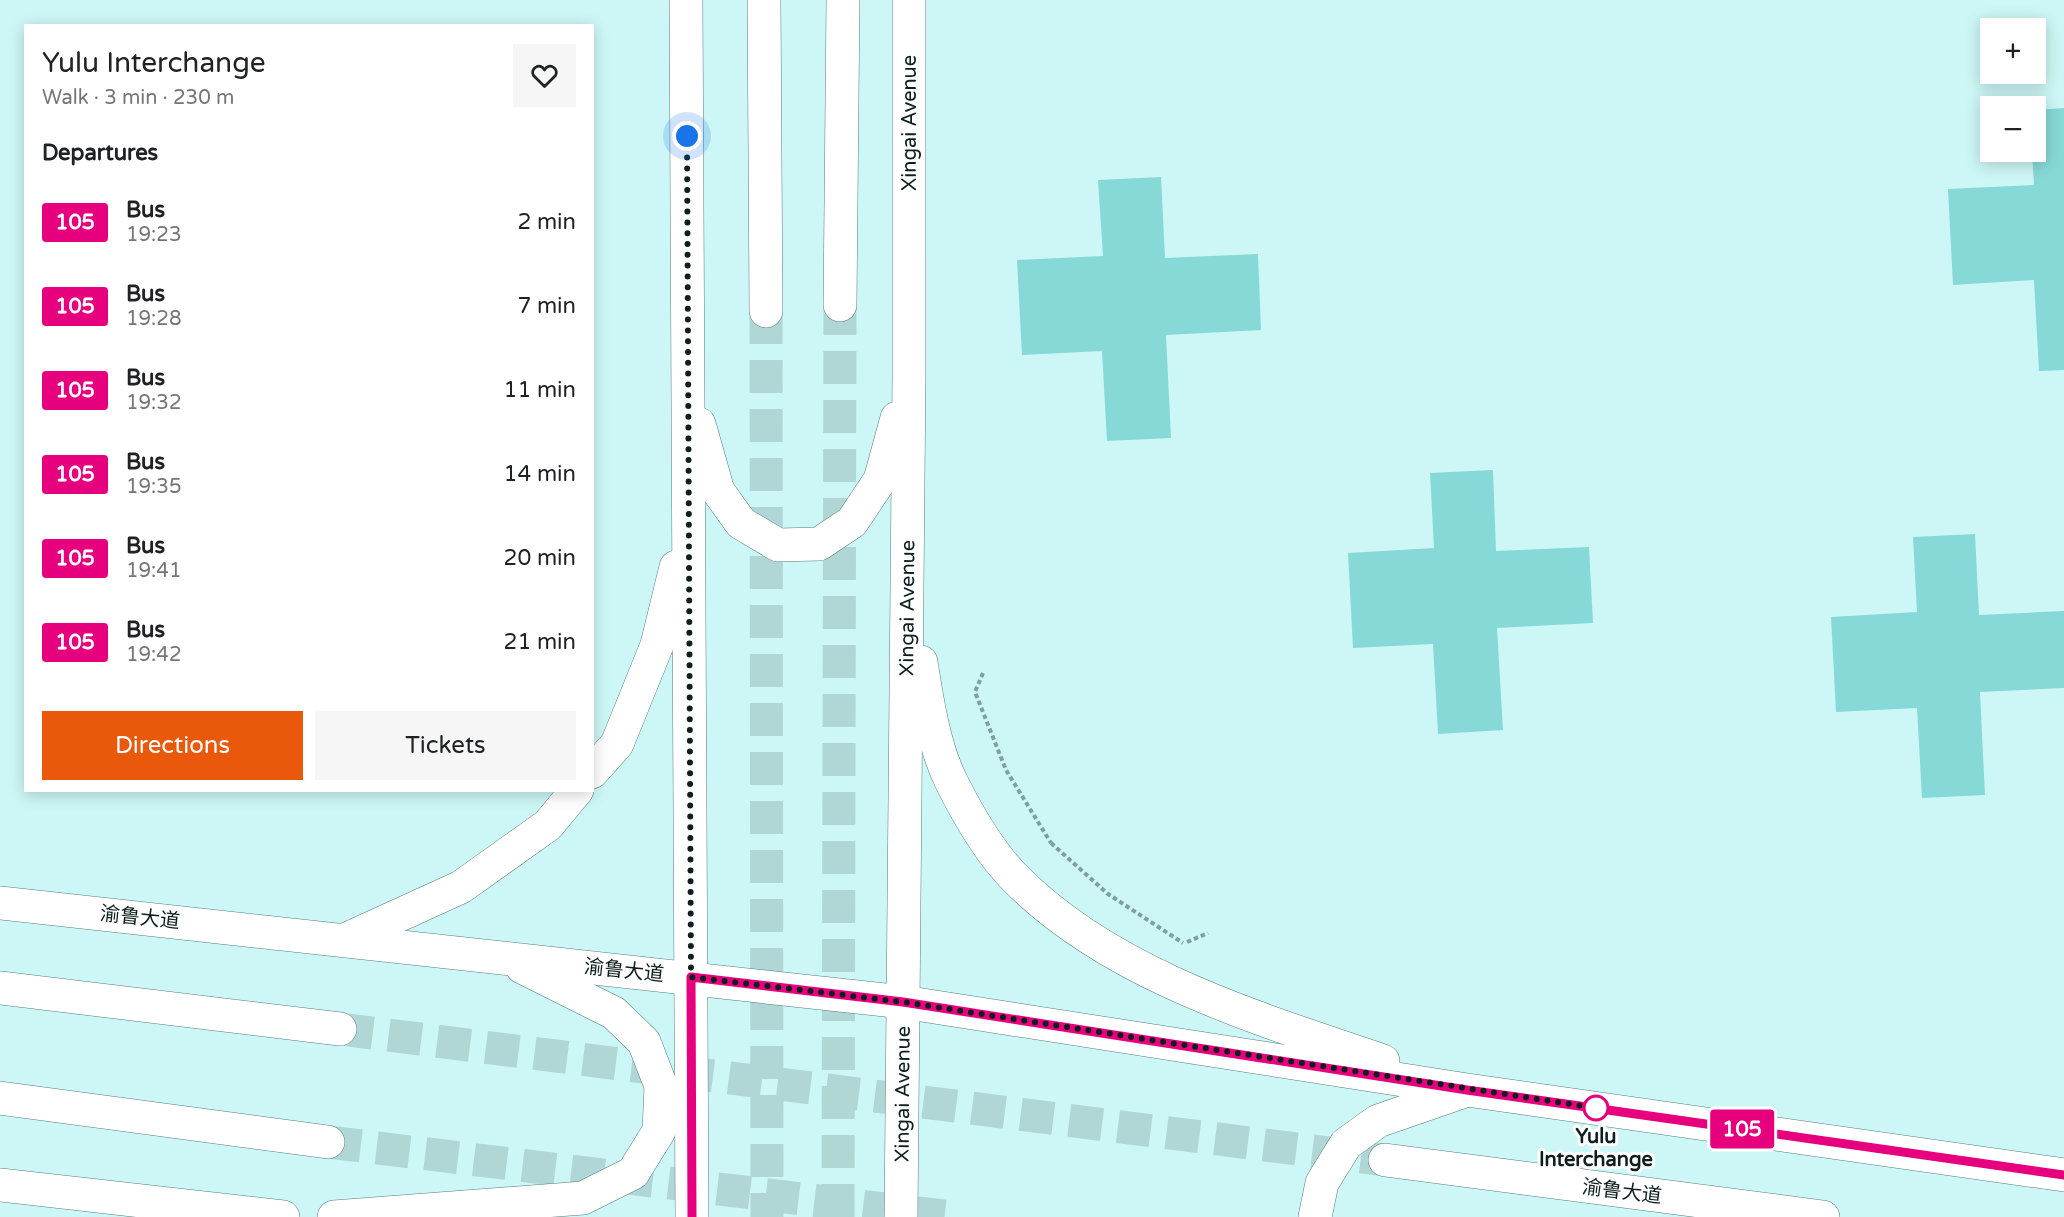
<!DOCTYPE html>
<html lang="en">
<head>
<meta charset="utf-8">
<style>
  body { margin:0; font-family:"Varela Round","Noto Sans SC",sans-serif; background:#f6f6f6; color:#202124; height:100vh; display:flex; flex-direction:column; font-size:22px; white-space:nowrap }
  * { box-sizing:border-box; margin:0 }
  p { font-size:20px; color:#757577 }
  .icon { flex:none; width:33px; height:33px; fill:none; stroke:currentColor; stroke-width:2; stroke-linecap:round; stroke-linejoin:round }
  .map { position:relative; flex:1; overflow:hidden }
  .details { position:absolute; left:24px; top:24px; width:570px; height:768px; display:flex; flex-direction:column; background:#fff; border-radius:0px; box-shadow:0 3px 15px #0003 }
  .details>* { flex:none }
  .badge { padding:0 12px; border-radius:4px; font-size:21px; line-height:39px }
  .fabs { position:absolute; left:1980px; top:18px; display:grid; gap:12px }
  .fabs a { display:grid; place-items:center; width:66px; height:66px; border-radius:0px; background:#fff; box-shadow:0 3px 15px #0003; font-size:30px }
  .you { position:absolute; width:30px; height:30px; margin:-15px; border:4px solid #fff; border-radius:50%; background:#1a73e8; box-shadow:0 0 0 9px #1a73e833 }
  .map>.badge { position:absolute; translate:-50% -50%; box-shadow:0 0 0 3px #fff }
  h2 { padding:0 18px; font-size:22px; line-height:54px }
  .round { display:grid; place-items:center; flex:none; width:63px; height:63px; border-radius:0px; background:#f6f6f6 }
  .head { display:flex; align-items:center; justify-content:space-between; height:102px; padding:0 18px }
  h1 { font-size:28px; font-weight:600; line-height:45px }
  .primary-button { display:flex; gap:12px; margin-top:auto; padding:12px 18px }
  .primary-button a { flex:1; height:69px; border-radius:0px; background:#ea580c; color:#fff; font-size:24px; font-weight:600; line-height:69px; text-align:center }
  .primary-button a+a { background:#f6f6f6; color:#202124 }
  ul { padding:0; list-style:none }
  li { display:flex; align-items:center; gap:18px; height:84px; padding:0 18px }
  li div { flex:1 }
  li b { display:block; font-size:22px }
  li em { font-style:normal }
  li .badge { min-width:66px; font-weight:700; text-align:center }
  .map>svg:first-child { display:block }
  .building { fill:#86d9d7 }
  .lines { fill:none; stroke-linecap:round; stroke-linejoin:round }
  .primary-tunnel { stroke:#b0d6d6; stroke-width:33; stroke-dasharray:33 16; stroke-linecap:butt }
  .highway-tunnel { stroke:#b0d6d6; stroke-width:33; stroke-dasharray:33 16; stroke-linecap:butt }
  .secondary-casing { stroke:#567e7c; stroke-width:34 }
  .primary-casing { stroke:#567e7c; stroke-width:34 }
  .highway-casing { stroke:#567e7c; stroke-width:34 }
  .path { stroke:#80a09f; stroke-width:4; stroke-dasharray:4.5 3; stroke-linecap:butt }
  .secondary { stroke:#fff; stroke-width:33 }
  .primary { stroke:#fff; stroke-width:33 }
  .highway { stroke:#fff; stroke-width:33 }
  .path-bridge { stroke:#80a09f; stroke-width:4; stroke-dasharray:4.5 3; stroke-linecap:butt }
  .line-casing { stroke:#fff; stroke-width:14 }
  .line { stroke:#e6007e; stroke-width:9 }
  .walk { stroke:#0e1e1e; stroke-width:6; stroke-dasharray:0 10.8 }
  .stop-dot { fill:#fff; stroke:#e6007e; stroke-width:3 }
  .labels { text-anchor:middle; stroke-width:6; stroke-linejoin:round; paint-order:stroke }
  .street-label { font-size:20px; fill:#0e1e1e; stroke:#fff }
  .stop-label { font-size:20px; font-weight:bold; fill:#0e1e1e; stroke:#fff }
</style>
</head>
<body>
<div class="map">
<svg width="2064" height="1217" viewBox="0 0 2064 1217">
  <rect width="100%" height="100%" fill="#ccf7f6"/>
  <path class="building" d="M 2064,108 L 2064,370 L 2039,371 L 2034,280 L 1953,285 L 1948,189 L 2034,185 L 2032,152 L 2036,152 L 2036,110 Z
    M 1161,177 L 1165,258 L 1258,254 L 1261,330 L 1166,335 L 1171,438 L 1107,441 L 1102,351 L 1022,355 L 1017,260 L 1103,256 L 1098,180 Z
    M 1493,470 L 1496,551 L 1589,547 L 1593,623 L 1497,628 L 1503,730 L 1438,734 L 1433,644 L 1353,648 L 1348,553 L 1434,548 L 1430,473 Z
    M 1975,534 L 1979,615 L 2064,611 L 2064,688 L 1980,692 L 1985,795 L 1922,798 L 1917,708 L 1836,712 L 1831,617 L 1917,612 L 1913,537 Z"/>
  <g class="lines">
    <path class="primary-tunnel" d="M 766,311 L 767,1217
      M 838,1217 L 840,305"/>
    <path class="highway-tunnel" d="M 340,1029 L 1385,1160
      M 328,1142 L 952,1217"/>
    <g class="secondary-casing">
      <g id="secondary">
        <path d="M 686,0 L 692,1217"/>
        <path d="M 699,424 L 718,491 L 741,523 L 778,545 L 819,544 L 852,522 L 880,480 L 897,418"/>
        <path d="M 921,662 C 927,700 934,747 951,781 C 967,813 988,850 1013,876 C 1108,974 1257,1018 1383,1061"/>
        <path d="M 592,772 L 617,744 L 657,645 L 676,567"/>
        <path d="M 0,903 L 903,1002 L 1467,1090 L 2064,1175"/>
        <path d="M 347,939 L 461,887 L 548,825 L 577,790"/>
        <path d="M 0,1185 L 283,1217"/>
        <path d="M 334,1217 L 583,1198 L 633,1173 L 659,1131 L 661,1086 L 644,1042 L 614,1013 L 522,967"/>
        <path id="s1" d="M 901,1217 L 909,377 L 909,0"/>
        <path d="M 1315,1217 L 1322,1183 L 1346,1144 L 1378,1121 L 1462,1092"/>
      </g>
    </g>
    <g class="primary-casing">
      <path id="primary" d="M 764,0 L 766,311
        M 840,305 L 843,0"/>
    </g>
    <g class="highway-casing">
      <path id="highway" d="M 0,988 L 340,1029
        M 0,1098 L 328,1142
        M 1385,1160 L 1823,1217"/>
    </g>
    <path class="path" d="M 983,673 L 975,692 L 1006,770 L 1051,843
      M 1187,942 L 1208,933"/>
    <use href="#secondary" class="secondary"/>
    <use href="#primary" class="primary"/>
    <use href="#highway" class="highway"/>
    <path class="path-bridge" d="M 1051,843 L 1108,894 L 1183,943"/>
  </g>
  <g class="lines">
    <g class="line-casing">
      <path id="line" d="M 692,1217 L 691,977 L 903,1002 L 1467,1090 L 2064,1175"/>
    </g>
    <use href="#line" class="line"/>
    <path class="walk" d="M 687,136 L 691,977 L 903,1002 L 1596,1108"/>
  </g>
  <circle class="stop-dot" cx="1596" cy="1108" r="12"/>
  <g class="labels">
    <g class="street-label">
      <text transform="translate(909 123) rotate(-90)" y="7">Xingai Avenue</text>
      <text dy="7" stroke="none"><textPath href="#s1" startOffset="609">Xingai Avenue</textPath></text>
      <text transform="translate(140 917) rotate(6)" y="7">渝鲁大道</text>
      <text transform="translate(624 970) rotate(6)" y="7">渝鲁大道</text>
      <text dy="7" stroke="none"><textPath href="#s1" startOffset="123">Xingai Avenue</textPath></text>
      <text transform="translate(1622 1191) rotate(7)" y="7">渝鲁大道</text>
    </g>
    <g class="stop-label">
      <text x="1596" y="1143">Yulu<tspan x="1596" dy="23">Interchange</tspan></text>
    </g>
  </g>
</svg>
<div class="fabs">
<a>+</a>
<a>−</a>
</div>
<div class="you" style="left:687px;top:136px"></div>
<b class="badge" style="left:1742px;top:1129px;background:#e6007e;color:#fff">105</b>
<section class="details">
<div class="head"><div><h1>Yulu Interchange</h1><p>Walk · 3 min · 230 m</p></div><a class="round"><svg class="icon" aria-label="heart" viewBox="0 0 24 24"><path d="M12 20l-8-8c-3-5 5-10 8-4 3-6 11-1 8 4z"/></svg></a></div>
<h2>Departures</h2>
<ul>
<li><span class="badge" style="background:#e6007e;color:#fff">105</span><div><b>Bus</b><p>19:23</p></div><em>2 min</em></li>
<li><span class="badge" style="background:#e6007e;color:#fff">105</span><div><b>Bus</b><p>19:28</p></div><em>7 min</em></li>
<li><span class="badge" style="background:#e6007e;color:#fff">105</span><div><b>Bus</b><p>19:32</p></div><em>11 min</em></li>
<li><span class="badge" style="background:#e6007e;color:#fff">105</span><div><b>Bus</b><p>19:35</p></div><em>14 min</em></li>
<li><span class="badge" style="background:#e6007e;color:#fff">105</span><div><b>Bus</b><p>19:41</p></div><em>20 min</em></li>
<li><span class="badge" style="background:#e6007e;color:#fff">105</span><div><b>Bus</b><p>19:42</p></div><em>21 min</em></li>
</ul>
<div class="primary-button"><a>Directions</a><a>Tickets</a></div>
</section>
</div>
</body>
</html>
